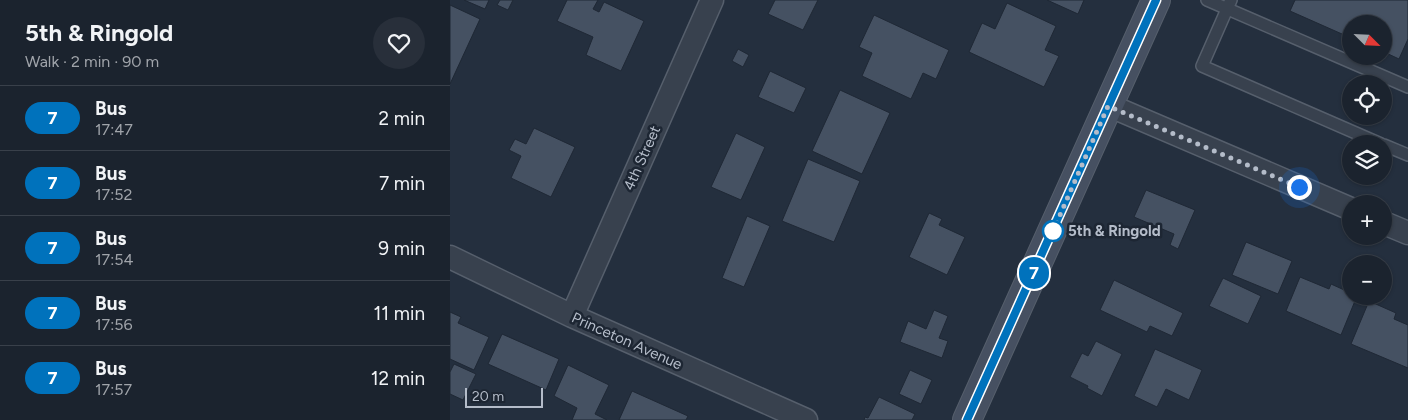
<!DOCTYPE html>
<html lang="en">
<head>
<meta charset="utf-8">
<style>
  body { margin:0; font-family:Figtree,sans-serif; background:#282f3a; color:#f1f3f6; height:100vh; display:flex; flex-direction:column; font-size:19px; white-space:nowrap }
  * { box-sizing:border-box; margin:0 }
  p { font-size:16px; color:#a0a4aa }
  .icon { flex:none; width:28px; height:28px; fill:none; stroke:currentColor; stroke-width:2; stroke-linecap:round; stroke-linejoin:round }
  .map { position:relative; flex:1; overflow:hidden }
  .side { display:flex; flex-direction:column; background:#1b232e; width:450px }
  .side>* { flex:none }
  .badge { padding:0 10px; border-radius:16px; font-size:18px; line-height:32px }
  .needle { width:32px; rotate:114deg }
  .tools { position:absolute; left:892px; top:15px; display:grid; gap:10px }
  .tools a { display:grid; place-items:center; width:50px; height:50px; border-radius:50%; background:#1b232e; box-shadow:0 1px 4px #0004,0 0 0 1px #39404a; font-size:25px }
  .scale { position:absolute; left:15px; bottom:12px; width:78px; box-sizing:border-box; padding-left:5px; border:2px solid #b4bcc9; border-top:0; font-size:14px; line-height:18px; white-space:nowrap; color:#b4bcc9; -webkit-text-stroke:4px #1d2633; paint-order:stroke }
  .you { position:absolute; width:25px; height:25px; margin:-12px; border:4px solid #fff; border-radius:50%; background:#1a73e8; box-shadow:0 0 0 8px #1a73e833 }
  .map>.badge { position:absolute; translate:-50% -50%; box-shadow:0 0 0 2px #fff }
  .round { display:grid; place-items:center; flex:none; width:52px; height:52px; border-radius:26px; background:#282f3a }
  .overview { display:flex; align-items:center; justify-content:space-between; height:85px; padding:0 25px }
  h1 { font-size:24px; font-weight:700; line-height:38px }
  ul { padding:0; list-style:none }
  li { display:flex; align-items:center; gap:15px; height:65px; padding:0 25px; border-top:1px solid #39404a }
  li div { flex:1 }
  li b { display:block; font-size:19px }
  li em { font-style:normal }
  li .badge { min-width:55px; font-weight:700; text-align:center }
  main { display:flex; flex:1; min-height:0 }
  .map>svg:first-child { display:block }
  .building { fill:#455162; stroke:#1f2835 }
  .lines { fill:none; stroke-linecap:round; stroke-linejoin:round }
  .lane-casing { stroke:#565f6c; stroke-width:14 }
  .street-casing { stroke:#565f6c; stroke-width:25 }
  .secondary-casing { stroke:#565f6c; stroke-width:30 }
  .lane { stroke:#38414e; stroke-width:11 }
  .street { stroke:#38414e; stroke-width:22 }
  .secondary { stroke:#465061; stroke-width:28 }
  .line-casing { stroke:#fff; stroke-width:11 }
  .line { stroke:#0072bc; stroke-width:8 }
  .walk { stroke:#b4bcc9; stroke-width:5; stroke-dasharray:0 9 }
  .stop-dot { fill:#fff; stroke:#0072bc; stroke-width:2.5 }
  .labels { text-anchor:middle; stroke-width:5; stroke-linejoin:round; paint-order:stroke }
  .street-label { font-size:15px; fill:#b4bcc9; stroke:#1d2633 }
  .stop-label { font-size:15px; font-weight:bold; fill:#b4bcc9; stroke:#1d2633; text-anchor:start }
</style>
</head>
<body>
<main>
<section class="side">
<div class="overview"><div><h1>5th &amp; Ringold</h1><p>Walk · 2 min · 90 m</p></div><a class="round"><svg class="icon" aria-label="heart" viewBox="0 0 24 24"><path d="M12 20l-8-8c-3-5 5-10 8-4 3-6 11-1 8 4z"/></svg></a></div>
<ul>
<li><span class="badge" style="background:#0072bc;color:#fff">7</span><div><b>Bus</b><p>17:47</p></div><em>2 min</em></li>
<li><span class="badge" style="background:#0072bc;color:#fff">7</span><div><b>Bus</b><p>17:52</p></div><em>7 min</em></li>
<li><span class="badge" style="background:#0072bc;color:#fff">7</span><div><b>Bus</b><p>17:54</p></div><em>9 min</em></li>
<li><span class="badge" style="background:#0072bc;color:#fff">7</span><div><b>Bus</b><p>17:56</p></div><em>11 min</em></li>
<li><span class="badge" style="background:#0072bc;color:#fff">7</span><div><b>Bus</b><p>17:57</p></div><em>12 min</em></li>
</ul>
</section>
<div class="map">
<svg width="958" height="420" viewBox="0 0 958 420">
  <rect width="100%" height="100%" fill="#242f3e"/>
  <path class="building" d="M 14,0 L 39,0 L 35,9 Z
    M 50,0 L 63,0 L 58,10 L 47,5 Z
    M 117,0 L 148,0 L 143,9 L 149,12 L 154,2 L 194,21 L 171,71 L 136,55 L 143,37 L 107,21 Z
    M 325,0 L 368,0 L 353,30 L 318,14 Z
    M 597,0 L 634,0 L 628,14 Z
    M 845,0 L 958,0 L 958,39 L 949,59 L 934,52 L 934,24 L 901,24 L 901,38 L 840,11 Z
    M 557,3 L 606,26 L 595,50 L 609,56 L 594,87 L 519,52 L 532,23 L 545,29 Z
    M 0,5 L 30,19 L 0,84 Z
    M 424,15 L 499,50 L 486,79 L 473,73 L 461,99 L 412,76 L 422,53 L 409,47 Z
    M 288,49 L 299,55 L 293,67 L 282,61 Z
    M 320,71 L 356,88 L 344,113 L 308,97 Z
    M 390,90 L 440,113 L 412,174 L 362,151 Z
    M 84,128 L 125,147 L 101,197 L 61,178 L 71,156 L 59,150 L 65,139 L 76,144 Z
    M 286,133 L 315,147 L 291,200 L 261,187 Z
    M 358,159 L 410,181 L 384,242 L 332,221 Z
    M 696,190 L 745,210 L 728,249 L 720,245 L 724,234 L 684,217 Z
    M 479,213 L 492,219 L 489,225 L 515,237 L 497,275 L 459,257 Z
    M 297,216 L 320,226 L 294,287 L 272,278 Z
    M 796,242 L 842,261 L 828,294 L 782,275 Z
    M 850,277 L 879,289 L 881,284 L 901,293 L 901,296 L 907,296 L 891,335 L 836,311 Z
    M 773,278 L 811,296 L 798,324 L 759,306 Z
    M 664,280 L 733,313 L 722,336 L 700,326 L 697,332 L 650,310 Z
    M 919,301 L 946,313 L 944,319 L 958,325 L 958,368 L 901,344 Z
    M 484,310 L 498,316 L 489,338 L 498,341 L 492,358 L 450,342 L 458,321 L 476,329 Z
    M 0,312 L 11,317 L 8,323 L 39,337 L 24,370 L 0,359 Z
    M 52,334 L 109,359 L 96,390 L 38,364 Z
    M 646,341 L 672,354 L 652,396 L 637,388 L 638,386 L 620,377 L 632,353 L 638,356 Z
    M 705,349 L 752,370 L 739,400 L 716,389 L 707,407 L 684,396 Z
    M 4,364 L 26,374 L 13,400 L 0,394 L 0,372 Z
    M 118,365 L 159,385 L 145,414 L 157,420 L 122,420 L 127,408 L 104,396 Z
    M 460,370 L 482,380 L 471,404 L 449,394 Z
    M 182,391 L 238,416 L 236,420 L 169,420 Z
    M 429,397 L 465,414 L 462,420 L 414,420 L 415,417 L 418,418 Z"/>
  <g class="lines">
    <g class="lane-casing">
      <path id="lane" d="M 757,0 L 958,87
        M 781,0 L 752,66 L 931,144
        M 934,145 L 958,155"/>
    </g>
    <g class="street-casing">
      <path id="street" d="M 658,105 L 901,209
        M 934,223 L 958,233
        M 0,257 L 122,316 L 356,420
        M 122,316 L 262,0"/>
    </g>
    <g class="secondary-casing">
      <path id="secondary" d="M 517,420 L 706,0"/>
    </g>
    <use href="#lane" class="lane"/>
    <use href="#street" class="street"/>
    <use href="#secondary" class="secondary"/>
  </g>
  <g class="lines">
    <g class="line-casing">
      <path id="line" d="M 517,420 L 706,0"/>
    </g>
    <use href="#line" class="line"/>
    <path class="walk" d="M 603,231 L 658,106 L 849,187"/>
  </g>
  <circle class="stop-dot" cx="603" cy="231" r="10"/>
  <g class="labels">
    <g class="street-label">
      <text transform="translate(192 158) rotate(-66)" y="5">4th Street</text>
      <text transform="translate(177 341) rotate(24)" y="5">Princeton Avenue</text>
    </g>
    <g class="stop-label">
      <text x="618" y="236">5th &amp; Ringold</text>
    </g>
  </g>
</svg>
<div class="tools">
<a><svg class="needle" viewBox="-14 -14 28 28"><path d="M0-13l5 13h-10z" fill="#e53935"/><path d="M0 13l5-13h-10z" fill="#a0a4aa"/></svg></a>
<a><svg class="icon" aria-label="locate" viewBox="0 0 24 24"><circle cx="12" cy="12" r="6"/><path d="M12 2v4M12 18v4M2 12h4M18 12h4"/></svg></a>
<a><svg class="icon" aria-label="layers" viewBox="0 0 24 24"><path d="M12 4l9 5-9 5-9-5zM3 14l9 5 9-5"/></svg></a>
<a>+</a>
<a>−</a>
</div>
<div class="scale">20 m</div>
<div class="you" style="left:849px;top:187px"></div>
<b class="badge" style="left:584px;top:273px;background:#0072bc;color:#fff">7</b>
</div>
</main>
</body>
</html>
